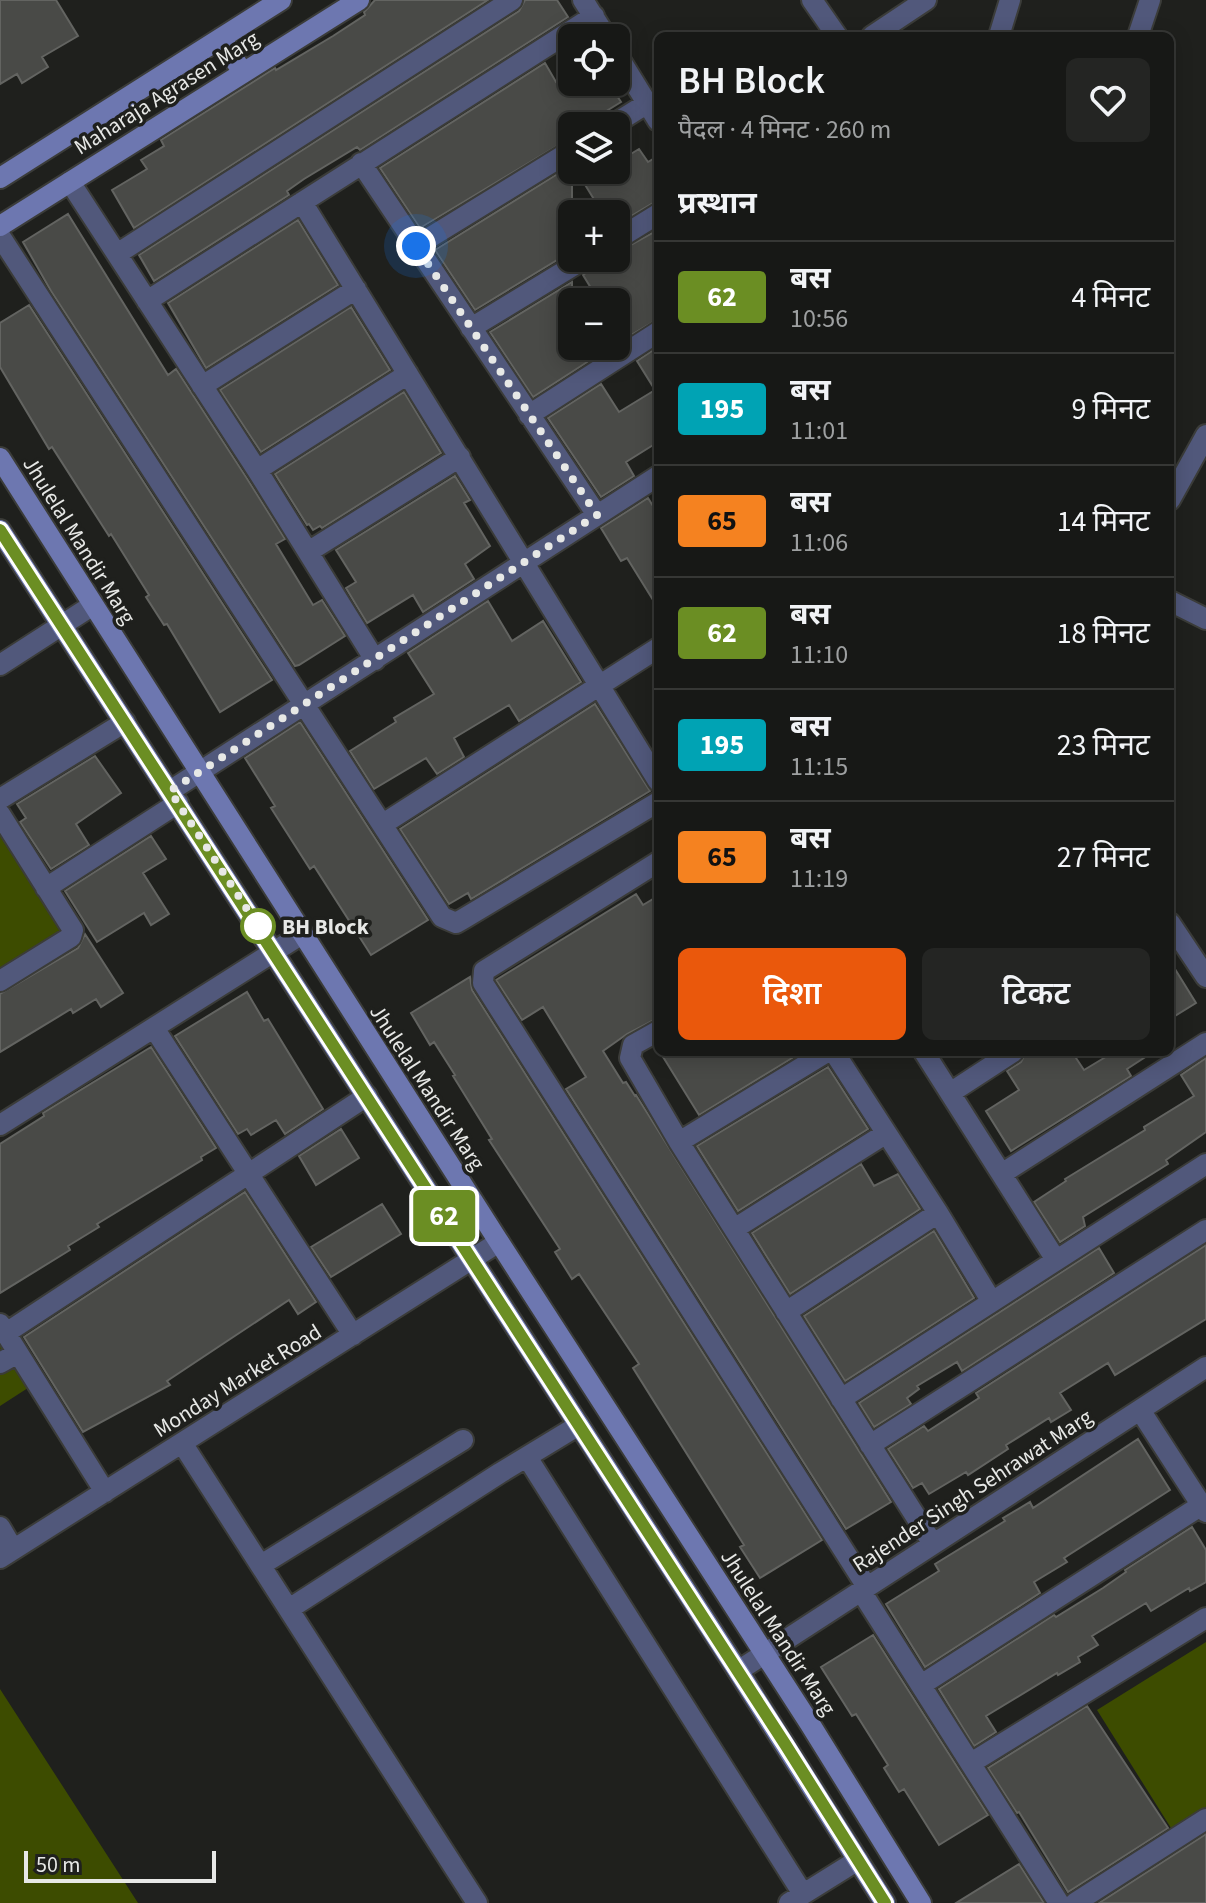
<!DOCTYPE html>
<html lang="hi">
<head>
<meta charset="utf-8">
<style>
  body { margin:0; font-family:"Source Sans 3","Noto Sans Devanagari",sans-serif; background:#242523; color:#f1f3f6; height:100vh; display:flex; flex-direction:column; font-size:30px; white-space:nowrap }
  * { box-sizing:border-box; margin:0 }
  p { font-size:26px; color:#9ea0a1 }
  .icon { flex:none; width:44px; height:44px; fill:none; stroke:currentColor; stroke-width:2; stroke-linecap:round; stroke-linejoin:round }
  .map { position:relative; flex:1; overflow:hidden }
  .panel { position:absolute; left:654px; top:32px; width:520px; height:1024px; display:flex; flex-direction:column; background:#171816; border-radius:12px; box-shadow:0 4px 20px #0003,0 0 0 2px #363735 }
  .panel>* { flex:none }
  .badge { padding:0 16px; border-radius:6px; font-size:28px; line-height:52px }
  .fabs { position:absolute; left:558px; top:24px; display:grid; gap:16px }
  .fabs a { display:grid; place-items:center; width:72px; height:72px; border-radius:12px; background:#171816; box-shadow:0 4px 20px #0003,0 0 0 2px #363735; font-size:40px }
  .scale { position:absolute; left:24px; bottom:20px; width:192px; box-sizing:border-box; padding-left:8px; border:4px solid #e7e8e6; border-top:0; font-size:22px; line-height:28px; white-space:nowrap; color:#e7e8e6; -webkit-text-stroke:6px #1f201d; paint-order:stroke }
  .you { position:absolute; width:40px; height:40px; margin:-20px; border:6px solid #fff; border-radius:50%; background:#1a73e8; box-shadow:0 0 0 12px #1a73e833 }
  .map>.badge { position:absolute; translate:-50% -50%; box-shadow:0 0 0 4px #fff }
  h2 { padding:0 24px; font-size:30px; line-height:72px }
  .round { display:grid; place-items:center; flex:none; width:84px; height:84px; border-radius:12px; background:#242523 }
  .overview { display:flex; align-items:center; justify-content:space-between; height:136px; padding:0 24px }
  h1 { font-size:38px; font-weight:600; line-height:60px }
  .button { display:flex; gap:16px; margin-top:auto; padding:16px 24px }
  .button a { flex:1; height:92px; border-radius:12px; background:#ea580c; color:#fff; font-size:32px; font-weight:600; line-height:92px; text-align:center }
  .button a+a { background:#242523; color:#f1f3f6 }
  ul { padding:0; list-style:none }
  li { display:flex; align-items:center; gap:24px; height:112px; padding:0 24px; border-top:2px solid #363735 }
  li div { flex:1 }
  li b { display:block; font-size:30px }
  li em { font-style:normal }
  li .badge { min-width:88px; font-weight:700; text-align:center }
  .map>svg:first-child { display:block }
  .green { fill:#3d4c00 }
  .building { fill:#494a47; stroke:#636461; stroke-width:2 }
  .lines { fill:none; stroke-linecap:round; stroke-linejoin:round }
  .street-casing { stroke:#3b3c39; stroke-width:24 }
  .secondary-casing { stroke:#3b3c39; stroke-width:24 }
  .street { stroke:#51587b; stroke-width:20 }
  .secondary { stroke:#6d77b0; stroke-width:20 }
  .line-casing { stroke:#fff; stroke-width:18 }
  .line { stroke:#6b8e23; stroke-width:12 }
  .walk { stroke:#e7e8e6; stroke-width:8; stroke-dasharray:0 14.4 }
  .stop-dot { fill:#fff; stroke:#6b8e23; stroke-width:4 }
  .labels { text-anchor:middle; stroke-width:7; stroke-linejoin:round; paint-order:stroke }
  .street-label { font-size:22px; fill:#e7e8e6; stroke:#1f201d }
  .stop-label { font-size:22px; font-weight:bold; fill:#e7e8e6; stroke:#1f201d; text-anchor:start }
</style>
</head>
<body>
<div class="map">
<svg width="1206" height="1903" viewBox="0 0 1206 1903">
  <rect width="100%" height="100%" fill="#1f201d"/>
  <path class="green" d="M 0,829 L 64,930 L 0,969 Z
    M 0,1339 L 31,1386 L 0,1406 Z
    M 1206,1642 L 1206,1807 L 1171,1828 L 1097,1710 Z
    M 0,1689 L 138,1903 L 0,1903 Z"/>
  <path class="building" d="M 0,0 L 56,0 L 78,36 L 42,57 L 48,67 L 22,83 L 17,74 L 0,84 Z
    M 375,0 L 488,0 L 134,228 L 112,190 L 147,169 L 141,160 L 164,146 L 161,140 L 275,68 L 276,70 L 333,36 L 365,15 L 364,12 Z
    M 525,0 L 557,0 L 568,17 L 360,150 L 357,147 L 304,179 L 287,191 L 289,195 L 154,281 L 139,255 L 519,11 Z
    M 545,63 L 556,82 L 572,73 L 572,82 L 608,82 L 621,102 L 582,126 L 572,126 L 572,137 L 420,228 L 380,168 Z
    M 639,149 L 648,162 L 658,156 L 658,200 L 616,225 L 616,214 L 603,214 L 576,170 L 616,170 L 616,163 Z
    M 572,165 L 572,251 L 475,310 L 435,250 Z
    M 68,214 L 168,375 L 176,369 L 246,477 L 285,539 L 276,544 L 313,605 L 322,600 L 345,636 L 299,665 L 295,666 L 51,291 L 23,242 Z
    M 298,220 L 338,285 L 206,368 L 168,303 Z
    M 654,232 L 658,238 L 658,319 L 616,344 L 616,290 L 599,301 L 583,275 L 597,265 L 599,258 L 616,258 L 616,253 Z
    M 572,282 L 572,346 L 612,346 L 533,397 L 490,332 Z
    M 29,305 L 272,680 L 220,712 L 167,624 L 164,625 L 146,597 L 149,595 L 111,534 L 109,536 L 52,447 L 49,449 L 0,367 L 0,323 Z
    M 351,307 L 390,370 L 261,452 L 220,390 Z
    M 658,347 L 658,442 L 626,462 L 634,476 L 601,497 L 548,418 L 601,384 L 619,412 L 655,390 L 637,361 Z
    M 404,392 L 441,453 L 322,528 L 320,526 L 313,530 L 309,524 L 307,525 L 275,474 Z
    M 455,476 L 470,500 L 464,503 L 490,546 L 465,564 L 474,579 L 423,612 L 413,595 L 367,623 L 346,588 L 356,582 L 336,550 Z
    M 648,498 L 658,514 L 658,608 L 627,558 L 621,561 L 601,528 Z
    M 488,601 L 512,641 L 543,621 L 581,682 L 519,721 L 509,705 L 454,738 L 464,757 L 437,774 L 426,758 L 374,789 L 350,751 L 396,722 L 394,718 L 434,694 L 408,653 Z
    M 595,704 L 650,791 L 471,899 L 468,893 L 449,904 L 400,829 Z
    M 300,722 L 428,920 L 371,955 L 314,866 L 310,869 L 287,833 L 271,808 L 275,806 L 245,758 Z
    M 95,756 L 121,793 L 76,824 L 89,845 L 51,869 L 20,822 L 26,818 L 17,804 Z
    M 151,836 L 166,859 L 143,873 L 169,914 L 151,925 L 144,913 L 97,942 L 65,891 Z
    M 636,894 L 643,905 L 658,896 L 658,1018 L 627,1034 L 603,1051 L 623,1083 L 626,1082 L 635,1096 L 636,1095 L 891,1502 L 846,1529 L 566,1089 L 586,1077 L 543,1007 L 522,1020 L 496,980 Z
    M 85,934 L 123,993 L 101,1007 L 96,999 L 73,1013 L 71,1009 L 0,1052 L 0,994 L 78,948 Z
    M 1170,961 L 1196,1003 L 1170,1019 Z
    M 470,977 L 472,990 L 822,1540 L 760,1578 L 740,1547 L 744,1545 L 633,1368 L 639,1364 L 579,1274 L 572,1279 L 555,1252 L 560,1249 L 489,1140 L 492,1139 L 453,1076 L 455,1075 L 434,1042 L 430,1045 L 411,1013 Z
    M 247,992 L 264,1021 L 268,1019 L 323,1109 L 285,1134 L 276,1120 L 251,1135 L 247,1129 L 238,1134 L 175,1036 Z
    M 151,1047 L 216,1148 L 201,1157 L 202,1160 L 97,1224 L 99,1227 L 68,1246 L 70,1250 L 0,1293 L 0,1144 L 44,1116 L 43,1113 Z
    M 660,1052 L 802,1052 L 699,1115 Z
    M 1026,1052 L 1072,1052 L 1084,1070 L 1114,1052 L 1153,1052 L 1127,1069 L 1131,1076 L 1011,1151 L 986,1111 L 1019,1090 L 1007,1071 L 1021,1062 Z
    M 1206,1058 L 1206,1132 L 1166,1160 L 1168,1164 L 1083,1217 L 1085,1226 L 1060,1242 L 1034,1202 L 1066,1181 L 1065,1179 L 1145,1130 L 1144,1127 L 1194,1096 L 1181,1075 Z
    M 828,1067 L 868,1129 L 738,1211 L 697,1146 Z
    M 341,1129 L 359,1158 L 316,1185 L 299,1156 Z
    M 861,1164 L 874,1186 L 898,1174 L 920,1209 L 790,1294 L 752,1233 Z
    M 245,1192 L 316,1302 L 298,1314 L 289,1300 L 167,1381 L 170,1385 L 83,1432 L 24,1337 Z
    M 382,1204 L 401,1234 L 331,1277 L 311,1247 Z
    M 934,1231 L 974,1298 L 845,1381 L 804,1316 Z
    M 1206,1245 L 1206,1319 L 1115,1375 L 1108,1363 L 1060,1393 L 1071,1410 L 1051,1422 L 1049,1418 L 1006,1445 L 1008,1449 L 968,1475 L 966,1472 L 929,1494 L 922,1483 L 913,1488 L 888,1449 L 924,1426 L 928,1431 L 979,1398 L 976,1393 Z
    M 1099,1248 L 1114,1273 L 962,1371 L 957,1362 L 917,1386 L 919,1389 L 907,1398 L 911,1404 L 874,1427 L 859,1403 Z
    M 1138,1439 L 1170,1490 L 1064,1558 L 1067,1562 L 1034,1582 L 1040,1593 L 925,1667 L 886,1604 L 939,1571 L 935,1564 L 1005,1521 L 1003,1518 L 1030,1502 L 1033,1508 Z
    M 1192,1527 L 1206,1550 L 1206,1582 L 1190,1591 L 1189,1588 L 1151,1611 L 1146,1603 L 1092,1636 L 1098,1645 L 1078,1657 L 1080,1662 L 1058,1675 L 1057,1673 L 986,1716 L 996,1732 L 974,1746 L 939,1689 L 1054,1615 L 1056,1617 L 1103,1588 L 1126,1572 L 1125,1570 Z
    M 873,1635 L 988,1815 L 939,1845 L 904,1789 L 899,1792 L 884,1768 L 888,1765 L 856,1714 L 852,1716 L 821,1667 Z
    M 1087,1706 L 1168,1828 L 1068,1892 L 1019,1812 L 1017,1813 L 988,1768 Z
    M 1206,1834 L 1206,1903 L 1099,1903 Z
    M 1019,1864 L 1044,1903 L 956,1903 Z"/>
  <g class="lines">
    <g class="street-casing">
      <path id="street" d="M 583,0 L 607,38
        M 812,0 L 837,36
        M 872,36 L 926,0
        M 999,36 L 1010,0
        M 1138,36 L 1150,0
        M 616,53 L 658,121
        M 611,126 L 646,104
        M 361,163 L 597,515
        M 70,182 L 257,470 L 375,660
        M 302,202 L 658,781
        M 0,236 L 442,917 L 456,923 L 463,919 L 658,802
        M 616,240 L 658,214
        M 416,246 L 572,150
        M 117,254 L 512,0
        M 147,301 L 594,16
        M 471,328 L 586,258
        M 202,386 L 356,289
        M 529,415 L 658,332
        M 257,470 L 408,374
        M 1170,500 L 1206,435
        M 308,552 L 460,457
        M 1170,601 L 1206,619
        M 0,665 L 93,605
        M 170,791 L 658,476
        M 0,799 L 125,722
        M 0,814 L 73,930 L 71,937 L 0,981
        M 383,824 L 658,648
        M 658,862 L 484,971 L 483,983 L 867,1587
        M 46,888 L 178,803
        M 1170,923 L 1206,977
        M 154,1028 L 353,1335
        M 658,1031 L 633,1045 L 630,1058 L 679,1142 L 933,1544
        M 834,1052 L 938,1213 L 992,1302
        M 924,1052 L 1056,1260
        M 950,1093 L 1013,1052
        M 0,1125 L 302,934
        M 679,1142 L 827,1052
        M 1003,1173 L 1206,1043
        M 734,1229 L 885,1134
        M 786,1312 L 938,1213
        M 0,1324 L 105,1492
        M 6,1333 L 367,1096
        M 0,1363 L 18,1353
        M 841,1399 L 1206,1164
        M 1140,1410 L 1206,1512
        M 182,1443 L 477,1903
        M 870,1445 L 1206,1230
        M 527,1457 L 803,1894
        M 0,1527 L 13,1549
        M 0,1558 L 499,1242
        M 261,1565 L 463,1440
        M 861,1591 L 1059,1903
        M 289,1609 L 500,1473 L 579,1425
        M 738,1671 L 1206,1367
        M 921,1685 L 1202,1505
        M 971,1763 L 1206,1618
        M 789,1903 L 858,1860
        M 1075,1903 L 1206,1819"/>
    </g>
    <g class="secondary-casing">
      <path id="secondary" d="M 221,38 L 243,73
        M 0,178 L 281,0
        M 0,226 L 359,0
        M 0,458 L 499,1242 L 810,1724 L 921,1903
        M 0,530 L 738,1671 L 885,1903"/>
    </g>
    <use href="#street" class="street"/>
    <use href="#secondary" class="secondary"/>
  </g>
  <g class="lines">
    <g class="line-casing">
      <path id="line" d="M 0,530 L 785,1744 L 885,1903"/>
    </g>
    <use href="#line" class="line"/>
    <path class="walk" d="M 258,926 L 260,929 L 170,791 L 597,515 L 416,246"/>
  </g>
  <circle class="stop-dot" cx="258" cy="926" r="16"/>
  <g class="labels">
    <g class="street-label">
      <text transform="translate(166 92) rotate(-32)" y="8">Maharaja Agrasen Marg</text>
      <text transform="translate(80 540) rotate(58)" y="8">Jhulelal Mandir Marg</text>
      <text transform="translate(428 1087) rotate(57)" y="8">Jhulelal Mandir Marg</text>
      <text transform="translate(237 1380) rotate(-32)" y="8">Monday Market Road</text>
      <text transform="translate(972 1490) rotate(-33)" y="8">Rajender Singh Sehrawat Marg</text>
      <text transform="translate(779 1632) rotate(57)" y="8">Jhulelal Mandir Marg</text>
    </g>
    <g class="stop-label">
      <text x="282" y="934">BH Block</text>
    </g>
  </g>
</svg>
<div class="fabs">
<a><svg class="icon" aria-label="locate" viewBox="0 0 24 24"><circle cx="12" cy="12" r="6"/><path d="M12 2v4M12 18v4M2 12h4M18 12h4"/></svg></a>
<a><svg class="icon" aria-label="layers" viewBox="0 0 24 24"><path d="M12 4l9 5-9 5-9-5zM3 14l9 5 9-5"/></svg></a>
<a>+</a>
<a>−</a>
</div>
<div class="scale">50 m</div>
<div class="you" style="left:416px;top:246px"></div>
<b class="badge" style="left:444px;top:1216px;background:#6b8e23;color:#fff">62</b>
<section class="panel">
<div class="overview"><div><h1>BH Block</h1><p>पैदल · 4 मिनट · 260 m</p></div><a class="round"><svg class="icon" aria-label="heart" viewBox="0 0 24 24"><path d="M12 20l-8-8c-3-5 5-10 8-4 3-6 11-1 8 4z"/></svg></a></div>
<h2>प्रस्थान</h2>
<ul>
<li><span class="badge" style="background:#6b8e23;color:#fff">62</span><div><b>बस</b><p>10:56</p></div><em>4 मिनट</em></li>
<li><span class="badge" style="background:#00a3b4;color:#fff">195</span><div><b>बस</b><p>11:01</p></div><em>9 मिनट</em></li>
<li><span class="badge" style="background:#f58220;color:#111">65</span><div><b>बस</b><p>11:06</p></div><em>14 मिनट</em></li>
<li><span class="badge" style="background:#6b8e23;color:#fff">62</span><div><b>बस</b><p>11:10</p></div><em>18 मिनट</em></li>
<li><span class="badge" style="background:#00a3b4;color:#fff">195</span><div><b>बस</b><p>11:15</p></div><em>23 मिनट</em></li>
<li><span class="badge" style="background:#f58220;color:#111">65</span><div><b>बस</b><p>11:19</p></div><em>27 मिनट</em></li>
</ul>
<div class="button"><a>दिशा</a><a>टिकट</a></div>
</section>
</div>
</body>
</html>
